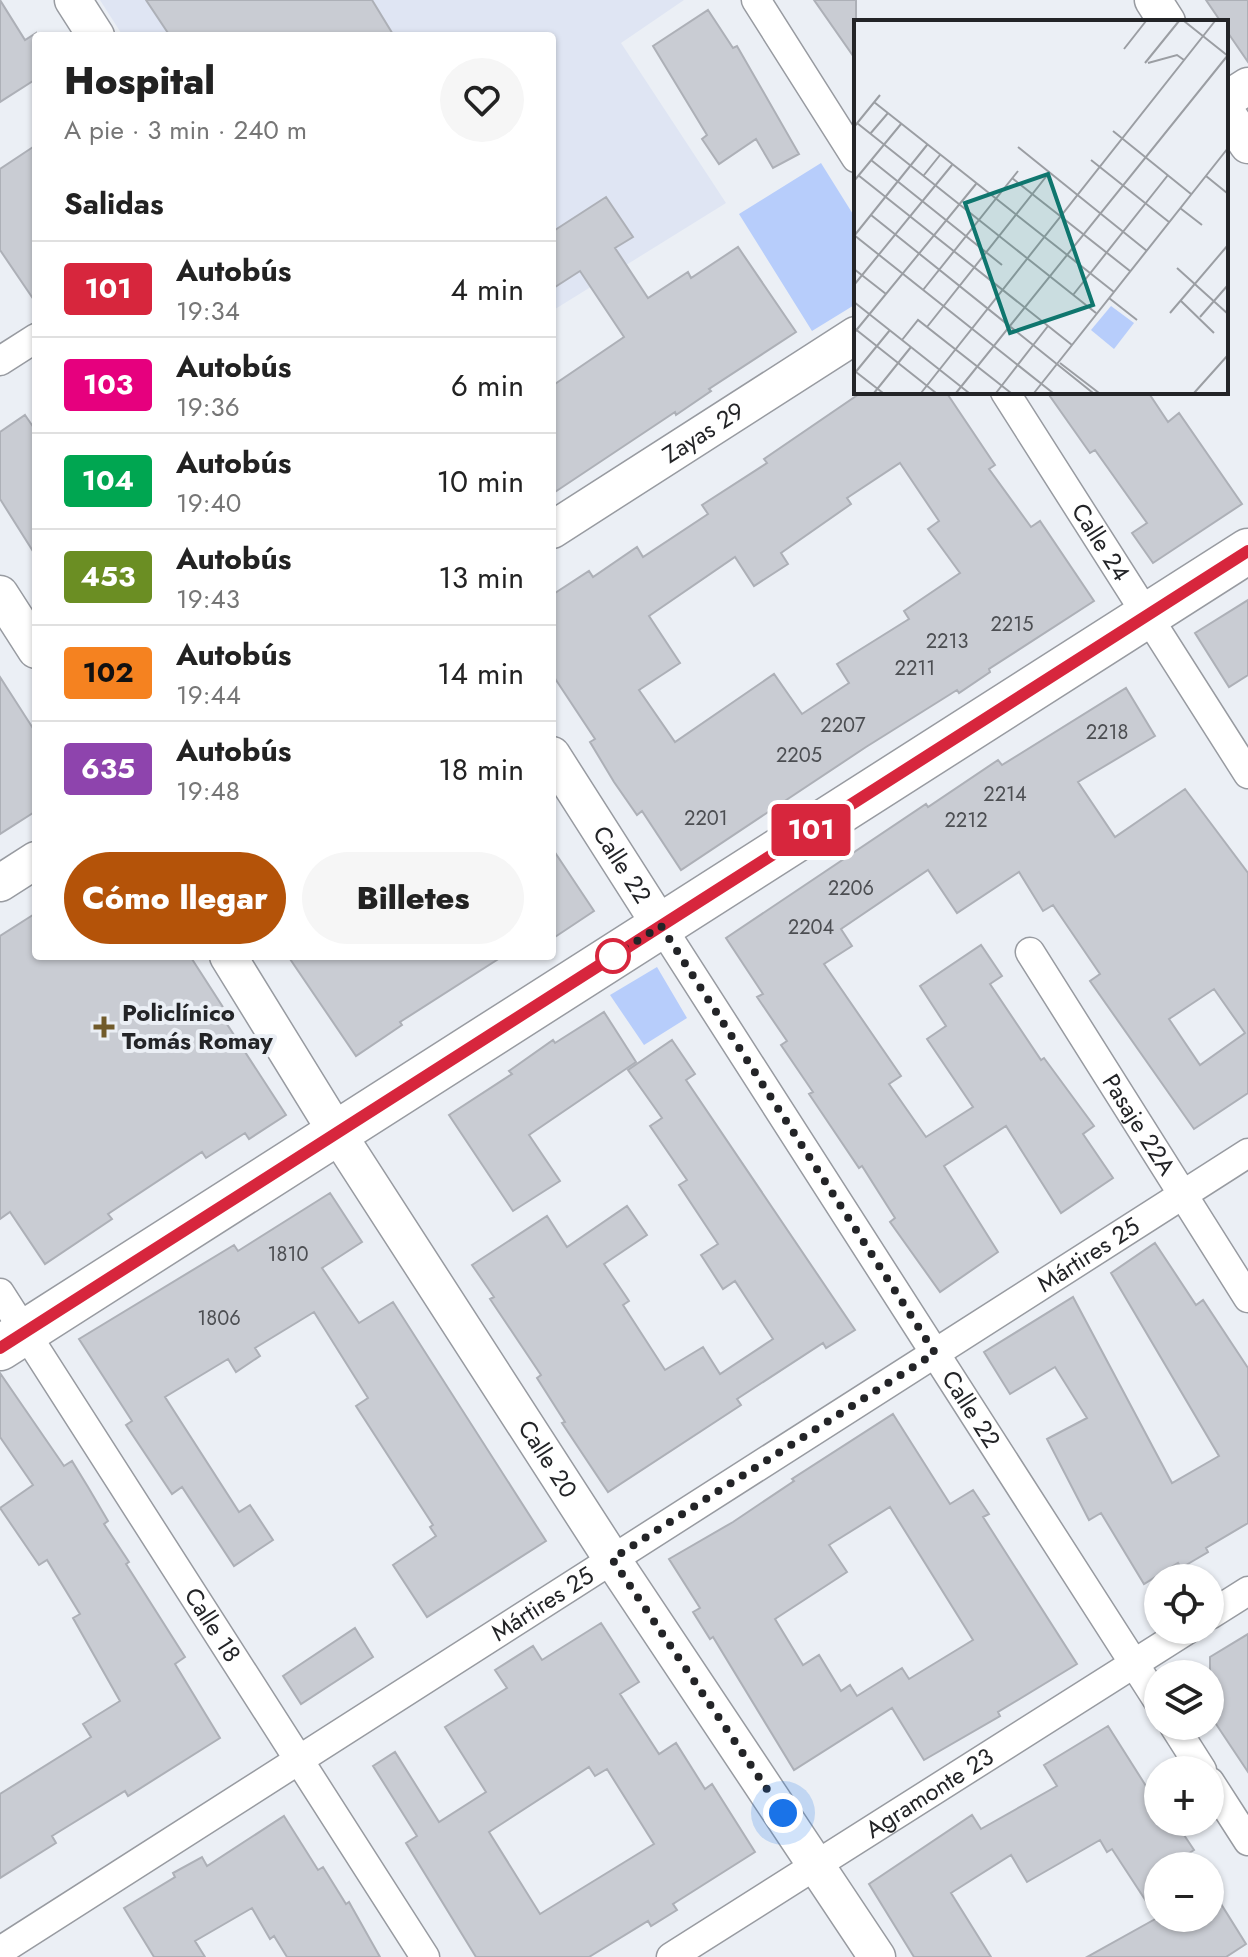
<!DOCTYPE html>
<html lang="es">
<head>
<meta charset="utf-8">
<style>
  body { margin:0; font-family:Jost,sans-serif; background:#f6f6f6; color:#222; height:100vh; display:flex; flex-direction:column; font-size:30px; white-space:nowrap }
  * { box-sizing:border-box; margin:0 }
  p { font-size:26px; color:#767676 }
  .icon { flex:none; width:44px; height:44px; fill:none; stroke:currentColor; stroke-width:2; stroke-linecap:round; stroke-linejoin:round }
  .map { position:relative; flex:1; overflow:hidden }
  .drawer { position:absolute; left:32px; top:32px; width:524px; height:928px; display:flex; flex-direction:column; background:#fff; border-radius:8px; box-shadow:0 2px 6px #0004 }
  .drawer>* { flex:none }
  .badge { padding:0 16px; border-radius:6px; font-size:28px; line-height:52px }
  .tools { position:absolute; left:1144px; top:1564px; display:grid; gap:16px }
  .tools a { display:grid; place-items:center; width:80px; height:80px; border-radius:50%; background:#fff; box-shadow:0 2px 6px #0004; font-size:40px }
  .you { position:absolute; width:40px; height:40px; margin:-20px; border:6px solid #fff; border-radius:50%; background:#1a73e8; box-shadow:0 0 0 12px #1a73e833 }
  .map>.badge { position:absolute; translate:-50% -50%; box-shadow:0 0 0 4px #fff }
  h2 { padding:0 32px; font-size:30px; line-height:72px }
  .round { display:grid; place-items:center; flex:none; width:84px; height:84px; border-radius:42px; background:#f6f6f6 }
  .summary { display:flex; align-items:center; justify-content:space-between; height:136px; padding:0 32px }
  h1 { font-size:38px; font-weight:800; line-height:60px }
  .button { display:flex; gap:16px; margin-top:auto; padding:16px 32px }
  .button a { flex:1; height:92px; border-radius:48px; background:#b45309; color:#fff; font-size:32px; font-weight:800; line-height:92px; text-align:center }
  .button a+a { background:#f6f6f6; color:#222 }
  ul { padding:0; list-style:none }
  li { display:flex; align-items:center; gap:24px; height:96px; padding:0 32px; border-top:2px solid #e0e0e0 }
  li div { flex:1 }
  li b { display:block; font-size:30px }
  li em { font-style:normal }
  li .badge { min-width:88px; font-weight:700; text-align:center }
  .map>svg:first-child { display:block }
  .built { fill:#dfe5f3 }
  .green { fill:#b7cdfb }
  .building { fill:#c9ccd3; stroke:#adb0b7; stroke-width:2; fill-rule:evenodd }
  .lines { fill:none; stroke-linecap:round; stroke-linejoin:round }
  .minor-casing { stroke:#989ba1; stroke-width:31 }
  .tertiary-casing { stroke:#989ba1; stroke-width:39 }
  .primary-casing { stroke:#989ba1; stroke-width:47 }
  .minor { stroke:#fff; stroke-width:28 }
  .tertiary { stroke:#fff; stroke-width:36 }
  .primary { stroke:#fff; stroke-width:44 }
  .line-casing { stroke:#fff; stroke-width:18 }
  .line { stroke:#d7263d; stroke-width:12 }
  .walk { stroke:#232427; stroke-width:8; stroke-dasharray:0 14.4 }
  .stop-dot { fill:#fff; stroke:#d7263d; stroke-width:4 }
  .poi-dot { fill:#715b2b; stroke:#ebeff5; stroke-width:3 }
  .labels { text-anchor:middle; stroke-width:8; stroke-linejoin:round; paint-order:stroke }
  .number-label { font-size:20px; fill:#4c4e52 }
  .street-label { font-size:24px; fill:#232427; stroke:#ebeff5 }
  .poi-label { font-size:24px; font-weight:bold; fill:#232427; stroke:#ebeff5; text-anchor:start }
  .inset-road { fill:none; stroke:#9b9ea3; stroke-width:2 }
  .view { fill:#0f766e; fill-opacity:0.15; stroke:#0f766e; stroke-width:4 }
  .inset-edge { fill:none; stroke:#232427; stroke-width:4 }
</style>
</head>
<body>
<div class="map">
<svg width="1248" height="1957" viewBox="0 0 1248 1957">
  <rect width="100%" height="100%" fill="#ebeff5"/>
  <path class="built" d="M 100,0 L 684,0 L 621,43 L 726,203 L 552,311 L 552,36 L 123,36 Z"/>
  <path class="green" d="M 821,163 L 856,219 L 856,304 L 812,331 L 739,214 Z
    M 657,967 L 687,1018 L 644,1045 L 610,995 Z"/>
  <path class="building" d="M 0,0 L 25,40 L 36,33 L 36,79 L 0,102 Z
    M 146,0 L 372,0 L 394,36 L 170,36 Z
    M 814,0 L 856,0 L 856,60 Z
    M 1206,0 L 1248,0 L 1248,62 L 1226,30 L 1226,22 L 1221,22 Z
    M 708,10 L 733,48 L 737,46 L 799,154 L 773,168 L 756,139 L 719,164 L 702,139 L 707,135 L 653,46 Z
    M 36,145 L 36,303 L 0,250 L 0,169 Z
    M 606,197 L 633,237 L 615,248 L 648,298 L 688,272 L 691,278 L 738,247 L 796,332 L 709,389 L 711,391 L 676,415 L 675,412 L 552,494 L 552,386 L 624,337 L 580,271 L 552,289 L 552,232 Z
    M 862,392 L 946,392 L 995,465 L 989,469 L 1031,527 L 1040,521 L 1094,601 L 989,669 L 990,672 L 959,693 L 957,690 L 866,747 L 681,870 L 642,811 L 637,815 L 614,782 L 590,742 L 595,739 L 552,674 L 552,595 L 589,571 L 593,577 L 637,547 L 643,557 L 708,514 L 702,505 L 767,463 L 764,459 ZM 900,463 L 939,521 L 928,529 L 960,573 L 904,611 L 909,619 L 837,664 L 849,683 L 802,714 L 774,674 L 675,742 L 639,690 L 680,663 L 649,616 L 735,557 L 754,586 L 788,564 L 781,553 L 851,504 L 847,498 Z
    M 1047,392 L 1148,392 L 1168,422 L 1179,413 L 1242,504 L 1153,563 L 1132,533 L 1147,523 L 1095,450 L 1090,453 Z
    M 25,415 L 36,431 L 36,556 L 0,499 L 0,432 Z
    M 1248,600 L 1248,675 L 1229,687 L 1195,633 Z
    M 0,677 L 36,733 L 36,811 L 0,834 Z
    M 1126,688 L 1155,736 L 1078,782 L 1115,837 L 1185,789 L 1248,873 L 1248,1093 L 1194,1129 L 1090,981 L 1100,974 L 1053,905 L 1043,911 L 1019,872 L 957,913 L 928,870 L 841,929 L 852,946 L 824,964 L 901,1076 L 889,1084 L 926,1137 L 973,1107 L 927,1039 L 946,1026 L 920,986 L 981,945 L 1002,976 L 990,984 L 1041,1060 L 1044,1058 L 1094,1126 L 1083,1134 L 1113,1178 L 1061,1213 L 1006,1126 L 944,1166 L 998,1252 L 940,1292 L 890,1222 L 895,1218 L 862,1166 L 859,1168 L 809,1094 L 813,1092 L 781,1045 L 787,1041 L 757,997 L 763,994 L 726,938 L 926,804 L 928,807 L 998,760 L 1002,765 ZM 1214,989 L 1245,1033 L 1200,1065 L 1169,1019 Z
    M 552,848 L 594,911 L 552,939 Z
    M 36,913 L 36,956 L 190,956 L 228,1015 L 223,1018 L 286,1115 L 249,1139 L 245,1133 L 206,1158 L 202,1152 L 108,1214 L 112,1219 L 45,1264 L 10,1212 L 0,1219 L 0,936 Z
    M 288,956 L 503,956 L 400,1022 L 402,1025 L 356,1056 Z
    M 604,1012 L 636,1062 L 529,1135 L 560,1181 L 513,1211 L 449,1115 L 512,1074 L 509,1071 L 553,1040 L 555,1043 Z
    M 672,1040 L 695,1074 L 686,1080 L 855,1330 L 826,1348 L 823,1343 L 737,1399 L 741,1405 L 608,1492 L 562,1423 L 565,1422 L 537,1378 L 541,1375 L 490,1299 L 494,1297 L 472,1265 L 547,1216 L 567,1247 L 627,1206 L 647,1235 L 604,1264 L 629,1301 L 623,1305 L 665,1370 L 703,1347 L 720,1374 L 773,1339 L 735,1281 L 723,1289 L 701,1255 L 718,1244 L 679,1185 L 687,1180 L 650,1126 L 662,1118 L 628,1070 Z
    M 330,1193 L 362,1242 L 322,1268 L 359,1323 L 393,1302 L 546,1541 L 427,1617 L 393,1565 L 436,1536 L 430,1527 L 433,1525 L 356,1406 L 368,1398 L 314,1312 L 255,1348 L 260,1356 L 236,1372 L 228,1359 L 165,1397 L 239,1512 L 250,1505 L 273,1540 L 234,1566 L 182,1487 L 172,1494 L 126,1425 L 132,1421 L 79,1339 L 234,1245 L 238,1251 Z
    M 1155,1243 L 1196,1305 L 1203,1300 L 1248,1368 L 1248,1523 L 1206,1548 L 1208,1552 L 1181,1568 L 1178,1563 L 1144,1584 L 1101,1513 L 1089,1520 L 1047,1439 L 1087,1418 L 1055,1367 L 1010,1394 L 984,1352 L 1073,1297 L 1172,1483 L 1219,1456 L 1111,1273 Z
    M 0,1373 L 64,1466 L 72,1461 L 88,1487 L 108,1521 L 104,1524 L 129,1562 L 126,1564 L 185,1657 L 175,1664 L 220,1738 L 128,1796 L 125,1791 L 52,1836 L 56,1843 L 0,1878 L 0,1794 L 91,1737 L 83,1724 L 120,1701 L 73,1618 L 80,1614 L 47,1560 L 39,1565 L 0,1508 L 33,1485 L 0,1437 Z
    M 893,1414 L 950,1504 L 973,1490 L 989,1514 L 983,1517 L 1077,1664 L 998,1712 L 1000,1716 L 924,1760 L 892,1708 L 794,1770 L 713,1637 L 710,1639 L 693,1612 L 700,1608 L 669,1559 L 733,1522 L 794,1481 L 792,1479 ZM 890,1507 L 973,1640 L 909,1679 L 902,1668 L 857,1696 L 850,1685 L 841,1691 L 819,1655 L 803,1665 L 775,1619 L 847,1572 L 829,1545 Z
    M 601,1623 L 639,1682 L 620,1694 L 659,1754 L 676,1743 L 705,1789 L 712,1784 L 755,1852 L 673,1904 L 677,1910 L 651,1926 L 648,1921 L 589,1957 L 476,1957 L 406,1843 L 417,1836 L 373,1766 L 395,1752 L 439,1822 L 486,1792 L 445,1727 L 507,1688 L 495,1670 L 533,1646 L 542,1660 ZM 589,1767 L 595,1776 L 607,1769 L 654,1844 L 540,1914 L 489,1832 Z
    M 355,1628 L 373,1657 L 301,1704 L 283,1676 Z
    M 1248,1634 L 1248,1772 L 1210,1715 L 1210,1657 Z
    M 1108,1726 L 1158,1805 L 1158,1822 L 1169,1822 L 1171,1826 L 1176,1823 L 1194,1850 L 1169,1866 L 1158,1866 L 1158,1918 L 1210,1918 L 1210,1911 L 1221,1904 L 1246,1944 L 1226,1957 L 1087,1957 L 1157,1918 L 1112,1849 L 1107,1852 L 1100,1840 L 1027,1882 L 1011,1855 L 951,1893 L 991,1957 L 914,1957 L 869,1884 L 972,1815 L 981,1829 L 1057,1786 L 1044,1765 Z
    M 284,1816 L 318,1870 L 323,1867 L 346,1904 L 349,1902 L 380,1957 L 287,1957 L 274,1936 L 270,1939 L 252,1908 L 195,1941 L 205,1957 L 154,1957 L 124,1908 L 175,1877 L 173,1873 L 202,1857 L 207,1866 Z"/>
  <g class="lines">
    <g class="minor-casing">
      <g id="minor">
        <path d="M 756,0 L 856,158"/>
        <path d="M 0,361 L 36,338"/>
        <path id="s1" d="M 1005,392 L 1248,774"/>
        <path id="s2" d="M 661,926 L 1158,1701"/>
        <path id="s3" d="M 1030,952 L 1248,1298"/>
        <path id="s4" d="M 0,1293 L 425,1957"/>
        <path d="M 1210,1615 L 1248,1591"/>
        <path d="M 1174,1726 L 1202,1770"/>
        <path d="M 1210,1782 L 1248,1841"/>
        <path id="s5" d="M 0,1951 L 1248,1153"/>
        <path id="s6" d="M 671,1957 L 1187,1630"/>
      </g>
    </g>
    <g class="tertiary-casing">
      <g id="tertiary">
        <path d="M 73,0 L 96,36"/>
        <path d="M 1153,0 L 1167,22"/>
        <path d="M 1226,100 L 1248,86"/>
        <path d="M 1226,112 L 1248,145"/>
        <path id="s7" d="M 552,530 L 856,335"/>
        <path d="M 0,594 L 36,650"/>
        <path id="s8" d="M 552,755 L 661,926"/>
        <path d="M 0,883 L 36,860"/>
        <path id="s9" d="M 228,956 L 337,1133 L 612,1559 L 877,1957"/>
      </g>
    </g>
    <g class="primary-casing">
      <path id="primary" d="M 0,1348 L 1248,551"/>
    </g>
    <use href="#minor" class="minor"/>
    <use href="#tertiary" class="tertiary"/>
    <use href="#primary" class="primary"/>
  </g>
  <g class="lines">
    <g class="line-casing">
      <path id="line" d="M 0,1348 L 1248,551"/>
    </g>
    <use href="#line" class="line"/>
    <path class="walk" d="M 613,956 L 661,926 L 935,1353 L 612,1559 L 783,1813"/>
  </g>
  <circle class="stop-dot" cx="613" cy="956" r="16"/>
  <path class="poi-dot" d="M100 1015h8v8h8v8h-8v8h-8v-8h-8v-8h8z"/>
  <g class="labels">
    <g class="number-label">
      <text x="1012" y="631">2215</text>
      <text x="947" y="648">2213</text>
      <text x="915" y="675">2211</text>
      <text x="843" y="732">2207</text>
      <text x="1107" y="739">2218</text>
      <text x="799" y="762">2205</text>
      <text x="1005" y="801">2214</text>
      <text x="706" y="825">2201</text>
      <text x="966" y="827">2212</text>
      <text x="851" y="895">2206</text>
      <text x="811" y="934">2204</text>
      <text x="288" y="1261">1810</text>
      <text x="219" y="1325">1806</text>
    </g>
    <g class="street-label">
      <text dy="8" stroke="none"><textPath href="#s7" startOffset="180">Zayas 29</textPath></text>
      <text dy="8" stroke="none"><textPath href="#s1" startOffset="178">Calle 24</textPath></text>
      <text dy="8" stroke="none"><textPath href="#s8" startOffset="130">Calle 22</textPath></text>
      <text dy="8" stroke="none"><textPath href="#s3" startOffset="204">Pasaje 22A</textPath></text>
      <text dy="8" stroke="none"><textPath href="#s5" startOffset="1292">Mártires 25</textPath></text>
      <text dy="8" stroke="none"><textPath href="#s2" startOffset="574">Calle 22</textPath></text>
      <text dy="8" stroke="none"><textPath href="#s9" startOffset="596">Calle 20</textPath></text>
      <text dy="8" stroke="none"><textPath href="#s5" startOffset="644">Mártires 25</textPath></text>
      <text dy="8" stroke="none"><textPath href="#s4" startOffset="394">Calle 18</textPath></text>
      <text dy="8" stroke="none"><textPath href="#s6" startOffset="306">Agramonte 23</textPath></text>
    </g>
    <g class="poi-label">
      <text x="122" y="1021">Policlínico<tspan x="122" dy="28">Tomás Romay</tspan></text>
    </g>
  </g>
  <g transform="translate(854 20)">
    <rect width="374" height="374" fill="#ebeff5"/>
    <path d="M 257,286 L 280,303 L 260,329 L 237,310 Z" fill="#b7cdfb"/>
    <path class="inset-road" d="M 330,1 L 374,36M 270,29 L 292,1M 291,43 L 325,1M 294,43 L 323,35 L 330,40M 20,82 L 260,272M 3,103 L 242,293M 0,107 L 26,75M 259,111 L 337,174M 16,114 L 34,93M 164,127 L 293,231M 17,140 L 148,245M 237,140 L 315,202M 4,155 L 218,325M 70,155 L 86,135M 352,156 L 373,173M 158,158 L 276,251M 0,161 L 47,104M 326,188 L 348,205M 17,195 L 239,373M 0,215 L 199,373M 0,216 L 73,125M 323,248 L 374,294M 0,249 L 32,274M 0,265 L 98,145M 69,270 L 164,151M 219,275 L 314,155M 255,278 L 283,300M 327,281 L 360,313M 0,282 L 115,373M 316,293 L 374,225M 346,297 L 374,265M 73,307 L 195,153M 0,308 L 82,373M 0,313 L 122,164M 48,320 L 64,300 L 157,373M 206,343 L 245,373M 2,352 L 29,373M 0,354 L 36,310M 20,373 L 57,327M 67,373 L 361,1M 102,373 L 374,35M 142,373 L 194,306M 180,373 L 374,128M 340,373 L 374,335"/>
    <path class="view" d="M 194,154 L 239,285 L 156,313 L 111,183 Z"/>
    <rect width="374" height="374" class="inset-edge"/>
  </g>
</svg>
<div class="tools">
<a><svg class="icon" aria-label="locate" viewBox="0 0 24 24"><circle cx="12" cy="12" r="6"/><path d="M12 2v4M12 18v4M2 12h4M18 12h4"/></svg></a>
<a><svg class="icon" aria-label="layers" viewBox="0 0 24 24"><path d="M12 4l9 5-9 5-9-5zM3 14l9 5 9-5"/></svg></a>
<a>+</a>
<a>−</a>
</div>
<div class="you" style="left:783px;top:1813px"></div>
<b class="badge" style="left:811px;top:830px;background:#d7263d;color:#fff">101</b>
<section class="drawer">
<div class="summary"><div><h1>Hospital</h1><p>A pie · 3 min · 240 m</p></div><a class="round"><svg class="icon" aria-label="heart" viewBox="0 0 24 24"><path d="M12 20l-8-8c-3-5 5-10 8-4 3-6 11-1 8 4z"/></svg></a></div>
<h2>Salidas</h2>
<ul>
<li><span class="badge" style="background:#d7263d;color:#fff">101</span><div><b>Autobús</b><p>19:34</p></div><em>4 min</em></li>
<li><span class="badge" style="background:#e6007e;color:#fff">103</span><div><b>Autobús</b><p>19:36</p></div><em>6 min</em></li>
<li><span class="badge" style="background:#00a651;color:#fff">104</span><div><b>Autobús</b><p>19:40</p></div><em>10 min</em></li>
<li><span class="badge" style="background:#6b8e23;color:#fff">453</span><div><b>Autobús</b><p>19:43</p></div><em>13 min</em></li>
<li><span class="badge" style="background:#f58220;color:#111">102</span><div><b>Autobús</b><p>19:44</p></div><em>14 min</em></li>
<li><span class="badge" style="background:#8e44ad;color:#fff">635</span><div><b>Autobús</b><p>19:48</p></div><em>18 min</em></li>
</ul>
<div class="button"><a>Cómo llegar</a><a>Billetes</a></div>
</section>
</div>
</body>
</html>
